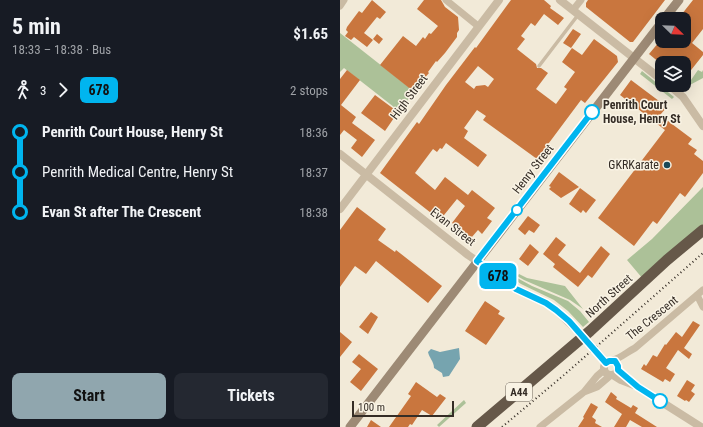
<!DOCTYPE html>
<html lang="en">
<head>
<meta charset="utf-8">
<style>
  body { margin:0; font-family:"Roboto Condensed",sans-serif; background:#242831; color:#f1f3f6; height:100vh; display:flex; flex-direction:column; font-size:15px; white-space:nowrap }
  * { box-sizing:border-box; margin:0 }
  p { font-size:13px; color:#9ea1a6 }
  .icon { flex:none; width:22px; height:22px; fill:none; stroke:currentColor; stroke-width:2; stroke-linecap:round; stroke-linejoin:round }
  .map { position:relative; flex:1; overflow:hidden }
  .panel { display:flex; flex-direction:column; background:#171b24; width:340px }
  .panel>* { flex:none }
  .badge { padding:0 8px; border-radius:6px; font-size:14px; line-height:26px }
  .needle { width:26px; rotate:113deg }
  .tools { position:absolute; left:315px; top:12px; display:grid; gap:8px }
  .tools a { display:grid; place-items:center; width:36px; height:36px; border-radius:8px; background:#171b24; box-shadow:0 4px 16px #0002; font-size:20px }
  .scale { position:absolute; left:12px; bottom:10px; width:102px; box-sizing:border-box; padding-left:4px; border:2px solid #352d26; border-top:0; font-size:11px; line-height:14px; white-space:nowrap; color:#352d26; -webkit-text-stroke:3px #f9f3e4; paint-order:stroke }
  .map>.badge { position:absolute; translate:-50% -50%; box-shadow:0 0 0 2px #fff }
  .legs { display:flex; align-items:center; gap:6px; height:44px; padding:0 12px; font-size:13px }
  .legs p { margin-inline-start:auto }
  .headline { display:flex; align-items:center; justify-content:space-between; height:68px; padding:0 12px }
  h1 { font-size:22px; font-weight:700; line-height:30px }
  .cta { display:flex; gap:8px; margin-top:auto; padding:8px 12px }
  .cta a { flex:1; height:46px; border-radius:8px; background:#90a6ae; color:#111; font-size:16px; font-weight:700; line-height:46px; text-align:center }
  .cta a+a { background:#242831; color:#f1f3f6 }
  ul { padding:0 12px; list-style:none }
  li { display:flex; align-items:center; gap:14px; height:40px; font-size:15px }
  li i { display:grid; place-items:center; width:6px; height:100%; margin:0 5px; background:currentColor }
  li i::after { content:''; width:10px; height:10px; margin:-5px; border:3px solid; border-radius:50%; background:#171b24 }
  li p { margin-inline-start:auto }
  li:first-child i { background:linear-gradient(#0000 50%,currentColor 0) }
  li:last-child i { background:linear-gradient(currentColor 50%,#0000 0) }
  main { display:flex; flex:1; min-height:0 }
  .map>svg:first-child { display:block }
  .green { fill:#acc198 }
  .water { fill:#76a4af }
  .building { fill:#c9763e; fill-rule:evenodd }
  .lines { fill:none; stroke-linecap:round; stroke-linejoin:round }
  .service { stroke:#cabba4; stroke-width:3.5 }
  .minor { stroke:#cabba4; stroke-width:7 }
  .tertiary { stroke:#cabba4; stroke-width:8 }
  .secondary { stroke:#9d8a75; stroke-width:9 }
  .trunk { stroke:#665849; stroke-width:11 }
  .rail { stroke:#352d26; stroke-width:2; stroke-dasharray:1 3; stroke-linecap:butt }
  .tertiary-bridge { stroke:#cabba4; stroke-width:8 }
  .line-1-casing { stroke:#fff; stroke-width:9 }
  .line-1 { stroke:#00b5ef; stroke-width:6 }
  .stop-1-dot { fill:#fff; stroke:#00b5ef; stroke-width:2 }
  .poi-dot { fill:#1a4957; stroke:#f9f3e4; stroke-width:1.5 }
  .labels { text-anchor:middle; stroke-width:3; stroke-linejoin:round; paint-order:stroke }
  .shield { fill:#f9f3e4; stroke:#70685f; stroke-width:1 }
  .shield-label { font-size:11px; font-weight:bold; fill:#352d26 }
  .street-label { font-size:12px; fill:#352d26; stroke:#f9f3e4 }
  .stop-label { font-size:12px; font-weight:bold; fill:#352d26; stroke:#f9f3e4; text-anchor:start }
  .poi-label { font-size:12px; fill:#352d26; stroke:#f9f3e4; text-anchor:end }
</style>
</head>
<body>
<main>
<section class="panel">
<div class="headline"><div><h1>5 min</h1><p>18:33 – 18:38 · Bus</p></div><b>$1.65</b></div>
<div class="legs"><svg class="icon" aria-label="walk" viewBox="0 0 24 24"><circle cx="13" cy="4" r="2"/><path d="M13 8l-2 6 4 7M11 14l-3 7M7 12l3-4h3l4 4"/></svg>3<svg class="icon" aria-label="forward" viewBox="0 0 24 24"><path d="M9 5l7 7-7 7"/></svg><b class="badge" style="background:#00b5ef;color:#111">678</b><p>2 stops</p></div>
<ul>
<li><i style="color:#00b5ef"></i><b>Penrith Court House, Henry St</b><p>18:36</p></li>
<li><i style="color:#00b5ef"></i><span>Penrith Medical Centre, Henry St</span><p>18:37</p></li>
<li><i style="color:#00b5ef"></i><b>Evan St after The Crescent</b><p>18:38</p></li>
</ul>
<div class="cta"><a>Start</a><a>Tickets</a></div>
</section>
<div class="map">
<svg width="363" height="427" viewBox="0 0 363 427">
  <rect width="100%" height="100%" fill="#f2ead8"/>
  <path class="green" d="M 0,33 L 75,92 L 59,111 L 4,68 L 0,72 Z
    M 358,70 L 362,72 L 363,70 L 363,78 L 346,87 Z
    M 302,71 L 334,97 L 332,99 L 300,74 Z
    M 363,187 L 363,227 L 303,279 L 287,260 L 312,239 Z
    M 166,272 L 192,286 L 228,301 L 240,311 L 249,322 L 243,327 L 228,311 L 214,300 L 181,284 L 165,273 Z
    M 179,274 L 187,278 L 225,286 L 243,309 L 230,300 L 184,280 L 177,276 Z
    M 124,400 L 126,403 L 99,427 L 97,425 Z"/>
  <path class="water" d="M 119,348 L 120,359 L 109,376 L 103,377 L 102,373 L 94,368 C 94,361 89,358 88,352 L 91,349 L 100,352 Z"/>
  <path class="building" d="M 32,0 L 46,12 L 40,19 L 37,17 L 24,33 L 33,40 L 27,47 L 14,37 L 11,40 L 5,36 L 8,32 L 6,30 L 7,27 L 19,11 L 22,13 Z
    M 84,0 L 101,0 L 105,7 L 118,17 L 119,30 L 117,33 L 117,37 L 105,53 L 97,62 L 96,61 L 88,72 L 89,73 L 73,91 L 40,65 L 63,36 L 76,46 L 83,37 L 85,39 L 89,33 L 91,34 L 98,26 L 77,9 Z
    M 171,0 L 204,0 L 211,6 L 210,8 L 224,18 L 218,25 L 204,14 L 195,26 L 191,23 L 181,36 L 185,39 L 177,49 L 196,64 L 197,68 L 201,68 L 208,73 L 196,89 L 216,104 L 227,89 L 224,87 L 235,72 L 222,62 L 232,48 L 242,55 L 254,39 L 277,56 L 278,62 L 245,103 L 241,100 L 197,159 L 143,120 L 146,116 L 137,110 L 124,128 L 128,131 L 124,138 L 147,155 L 138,167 L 106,143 L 102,149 L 100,148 L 97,152 L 93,149 L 75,173 L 95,190 L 105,177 L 128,195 L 132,190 L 155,208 L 147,218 L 152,221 L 142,234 L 138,230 L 131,238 L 112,223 L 125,206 L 117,199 L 100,220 L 40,173 L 77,122 L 79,124 L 106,85 L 135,47 L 136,48 ZM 138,66 L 154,79 L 148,87 L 145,85 L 136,86 L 134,89 L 125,82 Z
    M 248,0 L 325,0 L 293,42 L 290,42 L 246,7 L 246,3 Z
    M 353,0 L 363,0 L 363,29 L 352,43 L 363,52 L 363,55 L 344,79 L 344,63 L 320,63 L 309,54 L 319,42 L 344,41 L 344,19 L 338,19 Z
    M 233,29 L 241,34 L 231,48 L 223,43 Z
    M 37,34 L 43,39 L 39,44 L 33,39 Z
    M 7,70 L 20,80 L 1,105 L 16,117 L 12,123 L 35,140 L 22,157 L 11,148 L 17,140 L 4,130 L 0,135 L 0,79 Z
    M 291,80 L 327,107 L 320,115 L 352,139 L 348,144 L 357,150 L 354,154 L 363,161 L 363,173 L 345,197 L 340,193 L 317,224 L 313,221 L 294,246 L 258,218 L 325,130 L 280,95 Z
    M 35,95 L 58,112 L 45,131 L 21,113 Z
    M 219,172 L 239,187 L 221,198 L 209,189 L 211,187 L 209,186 Z
    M 240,188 L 256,200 L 246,213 L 243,210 L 241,213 L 229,204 Z
    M 17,207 L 46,229 L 38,240 L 55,252 L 56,250 L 102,286 L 88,303 L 36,261 L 26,274 L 15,266 L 0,287 L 0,230 Z
    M 188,216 L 200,225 L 194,233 L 189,230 L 185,235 L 178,229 Z
    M 216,237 L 226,245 L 218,255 L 240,273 L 261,246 L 270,254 L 252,278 L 248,275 L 238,287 L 213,267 L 215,264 L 203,254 Z
    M 190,244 L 199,252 L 188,266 L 179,259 Z
    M 145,301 L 160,311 L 158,314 L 165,318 L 146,345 L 125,331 Z
    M 31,312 L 38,317 L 28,334 L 19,327 Z
    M 353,321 L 360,325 L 344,348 L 352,354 L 349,359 L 338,350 L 326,368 L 335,374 L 330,382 L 325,379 L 323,382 L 301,369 L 304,364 L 306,366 L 308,363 L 313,355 L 317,357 L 325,344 L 326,345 L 336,332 L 342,337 Z
    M 0,332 L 12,342 L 0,357 Z
    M 19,354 L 38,369 L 21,391 L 10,382 L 21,369 L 12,362 Z
    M 347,380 L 355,385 L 351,391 L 355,394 L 349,402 L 346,400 L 345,401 L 337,396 Z
    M 76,382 L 97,397 L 100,394 L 106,398 L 92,416 L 82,410 L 72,425 L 70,424 L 68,427 L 49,427 L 71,396 L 68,394 Z
    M 271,392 L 277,397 L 276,399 L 291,408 L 293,405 L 298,408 L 295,413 L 317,427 L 302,427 L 290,420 L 286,427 L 274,427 L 282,414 L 265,402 Z
    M 251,403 L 258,407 L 252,417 L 256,420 L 255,423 L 262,427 L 238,427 L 244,418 L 243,417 Z
    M 31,420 L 41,427 L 27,427 Z"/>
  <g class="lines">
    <path class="service" d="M 199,66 L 238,15"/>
    <path class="minor" d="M 106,0 L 138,26
      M 0,6 L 4,0
      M 233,10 L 241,0
      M 357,295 L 363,307
      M 273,360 C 281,358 287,352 295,348 L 363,290
      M 244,392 L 257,387 L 271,375
      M 200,427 L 244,392 L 257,376 L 264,370"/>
    <path class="tertiary" d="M 220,0 L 322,80
      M 329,85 L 343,97 L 363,126
      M 0,154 L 128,255 L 150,270 L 163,281 L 176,289 L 206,303 L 216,310 L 239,332
      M 0,209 L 159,0
      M264 368a7 7 0 1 1 14 0a7 7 0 1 1-14 0Z
      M 278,370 L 298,387 L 361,427
      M 273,375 L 281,380 L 294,385"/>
    <path class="secondary" d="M 324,19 L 339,0
      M 10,427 L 322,22"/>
    <path class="trunk" d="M 137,427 L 250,331 L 327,260 L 363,230"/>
    <path class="rail" d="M 162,427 L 224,375 L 363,253"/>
    <path class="tertiary-bridge" d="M 239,332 L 262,358"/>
  </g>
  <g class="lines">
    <g class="line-1-casing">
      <path id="line-1" d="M 252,112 L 137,261 L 176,289 L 206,303 L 216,310 L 229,321 L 266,363 L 269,361 L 275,361 L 278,366 L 278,370 L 298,387 L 320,401"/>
    </g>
    <use href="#line-1" class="line-1"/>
  </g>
  <g class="stop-1-dot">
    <circle cx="252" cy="112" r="7"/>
    <circle cx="177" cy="210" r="5"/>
    <circle cx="320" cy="401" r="7"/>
  </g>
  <circle class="poi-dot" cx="327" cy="165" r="4"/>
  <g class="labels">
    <rect class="shield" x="166" y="383" width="26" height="18" rx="3"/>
    <g class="shield-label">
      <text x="179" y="396">A44</text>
    </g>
    <g class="street-label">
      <text transform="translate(69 97) rotate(-53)" y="4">High Street</text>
      <text transform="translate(193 169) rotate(-52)" y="4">Henry Street</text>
      <text transform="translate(113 227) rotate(38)" y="4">Evan Street</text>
      <text transform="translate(269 296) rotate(-42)" y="4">North Street</text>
      <text transform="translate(312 318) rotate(-39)" y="4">The Crescent</text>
    </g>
    <g class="stop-label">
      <text x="263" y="109">Penrith Court<tspan x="263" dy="14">House, Henry St</tspan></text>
    </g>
    <g class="poi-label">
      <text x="319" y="169">GKRKarate</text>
    </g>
  </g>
</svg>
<div class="tools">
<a><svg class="needle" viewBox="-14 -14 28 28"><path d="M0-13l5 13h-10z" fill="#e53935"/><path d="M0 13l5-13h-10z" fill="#9ea1a6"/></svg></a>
<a><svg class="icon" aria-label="layers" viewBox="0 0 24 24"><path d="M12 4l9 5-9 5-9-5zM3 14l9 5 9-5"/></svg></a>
</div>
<div class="scale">100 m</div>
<b class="badge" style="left:158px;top:276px;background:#00b5ef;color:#111">678</b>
</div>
</main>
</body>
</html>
